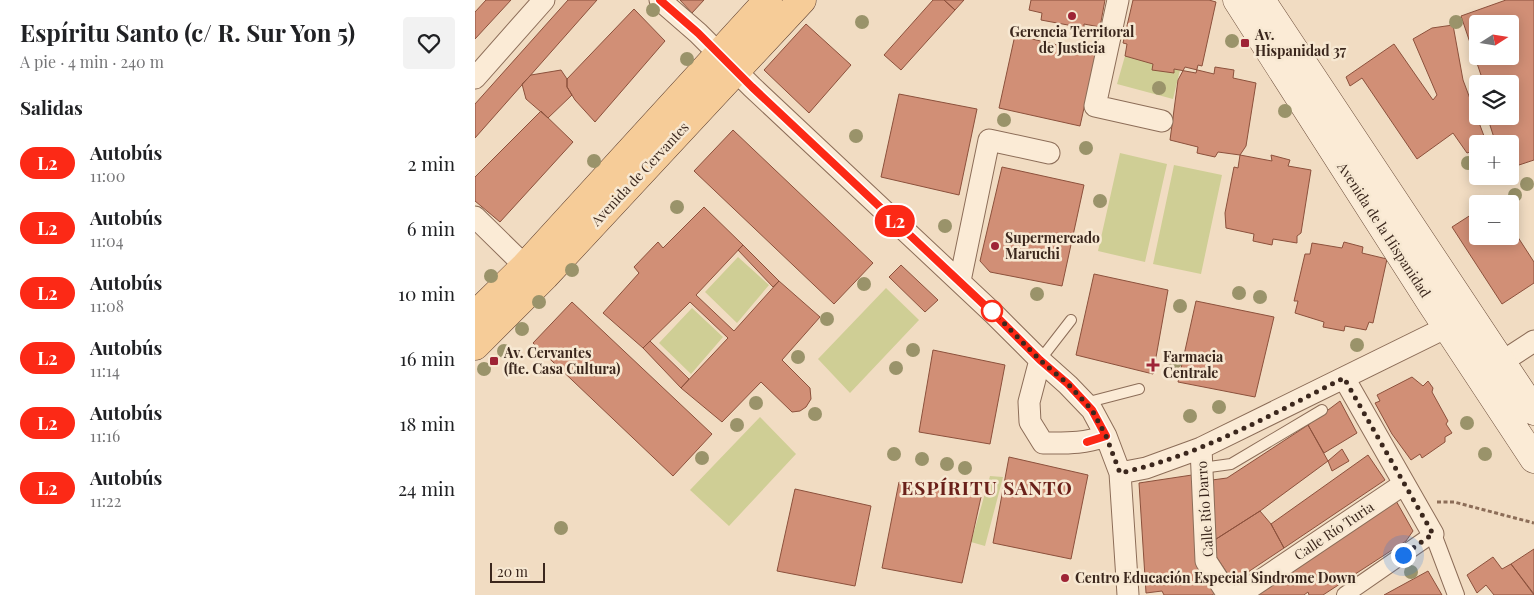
<!DOCTYPE html>
<html lang="es">
<head>
<meta charset="utf-8">
<style>
  body { margin:0; font-family:"Playfair Display",serif; background:#f2f2f2; color:#202124; height:100vh; display:flex; flex-direction:column; font-size:19px; white-space:nowrap }
  * { box-sizing:border-box; margin:0 }
  p { font-size:16px; color:#757577 }
  .icon { flex:none; width:28px; height:28px; fill:none; stroke:currentColor; stroke-width:2; stroke-linecap:round; stroke-linejoin:round }
  .map { position:relative; flex:1; overflow:hidden }
  .drawer { display:flex; flex-direction:column; background:#fff; width:475px }
  .drawer>* { flex:none }
  .badge { padding:0 10px; border-radius:16px; font-size:18px; line-height:32px }
  .needle { width:32px; rotate:78deg }
  .controls { position:absolute; left:994px; top:15px; display:grid; gap:10px }
  .controls a { display:grid; place-items:center; width:50px; height:50px; border-radius:5px; background:#fff; box-shadow:0 2px 12px #0003; font-size:25px }
  .scale { position:absolute; left:15px; bottom:12px; width:55px; box-sizing:border-box; padding-left:5px; border:2px solid #3b271d; border-top:0; font-size:14px; line-height:18px; white-space:nowrap; color:#3b271d; -webkit-text-stroke:4px #f7e8d2; paint-order:stroke }
  .you { position:absolute; width:25px; height:25px; margin:-12px; border:4px solid #fff; border-radius:50%; background:#1a73e8; box-shadow:0 0 0 8px #1a73e833 }
  .map>.badge { position:absolute; translate:-50% -50%; box-shadow:0 0 0 2px #fff }
  h2 { padding:0 20px; font-size:19px; line-height:45px }
  .round { display:grid; place-items:center; flex:none; width:52px; height:52px; border-radius:5px; background:#f2f2f2 }
  .headline { display:flex; align-items:center; justify-content:space-between; height:85px; padding:0 20px }
  h1 { font-size:24px; font-weight:700; line-height:38px }
  ul { padding:0; list-style:none }
  li { display:flex; align-items:center; gap:15px; height:65px; padding:0 20px }
  li div { flex:1 }
  li b { display:block; font-size:19px }
  li em { font-style:normal }
  li .badge { min-width:55px; font-weight:700; text-align:center }
  main { display:flex; flex:1; min-height:0 }
  .map>svg:first-child { display:block }
  .green { fill:#cfce95 }
  .building { fill:#d18f76; stroke:#8c513c; fill-rule:evenodd }
  .lines { fill:none; stroke-linecap:round; stroke-linejoin:round }
  .service-casing { stroke:#8c6d58; stroke-width:12 }
  .pedestrian-casing { stroke:#8c6d58; stroke-width:18 }
  .minor-casing { stroke:#8c6d58; stroke-width:23 }
  .secondary-casing { stroke:#6d4e3b; stroke-width:29 }
  .primary-casing { stroke:#593b2d; stroke-width:29 }
  .path { stroke:#8c6d58; stroke-width:3; stroke-dasharray:4 2.5; stroke-linecap:butt }
  .service { stroke:#fbebd6; stroke-width:10 }
  .pedestrian { stroke:#fbebd6; stroke-width:16 }
  .minor { stroke:#fbebd6; stroke-width:21 }
  .secondary { stroke:#fbebd6; stroke-width:28 }
  .primary { stroke:#f6cc98; stroke-width:28 }
  .tree { fill:#9a936a }
  .line-casing { stroke:#fff; stroke-width:11 }
  .line { stroke:#fc2916; stroke-width:8 }
  .walk { stroke:#3b271d; stroke-width:5; stroke-dasharray:0 9 }
  .poi-dot { fill:#9e2436; stroke:#f7e8d2; stroke-width:2 }
  .stop-dot { fill:#fff; stroke:#fc2916; stroke-width:2.5 }
  .labels { text-anchor:middle; stroke-width:5; stroke-linejoin:round; paint-order:stroke }
  .poi-label { font-size:14px; font-weight:bold; fill:#3b271d; stroke:#f7e8d2; text-anchor:start }
  .street-label { font-size:14px; fill:#3b271d; stroke:#f7e8d2 }
  .district-label { font-size:19px; font-weight:bold; letter-spacing:1px; fill:#6a201a; stroke:#f7e8d2 }
</style>
</head>
<body>
<main>
<section class="drawer">
<div class="headline"><div><h1>Espíritu Santo (c/ R. Sur Yon 5)</h1><p>A pie · 4 min · 240 m</p></div><a class="round"><svg class="icon" aria-label="heart" viewBox="0 0 24 24"><path d="M12 20l-8-8c-3-5 5-10 8-4 3-6 11-1 8 4z"/></svg></a></div>
<h2>Salidas</h2>
<ul>
<li><span class="badge" style="background:#fc2916;color:#fff">L2</span><div><b>Autobús</b><p>11:00</p></div><em>2 min</em></li>
<li><span class="badge" style="background:#fc2916;color:#fff">L2</span><div><b>Autobús</b><p>11:04</p></div><em>6 min</em></li>
<li><span class="badge" style="background:#fc2916;color:#fff">L2</span><div><b>Autobús</b><p>11:08</p></div><em>10 min</em></li>
<li><span class="badge" style="background:#fc2916;color:#fff">L2</span><div><b>Autobús</b><p>11:14</p></div><em>16 min</em></li>
<li><span class="badge" style="background:#fc2916;color:#fff">L2</span><div><b>Autobús</b><p>11:16</p></div><em>18 min</em></li>
<li><span class="badge" style="background:#fc2916;color:#fff">L2</span><div><b>Autobús</b><p>11:22</p></div><em>24 min</em></li>
</ul>
</section>
<div class="map">
<svg width="1059" height="595" viewBox="0 0 1059 595">
  <rect width="100%" height="100%" fill="#f1dcc2"/>
  <path class="green" d="M 650,56 L 705,70 L 698,99 L 642,84 Z
    M 645,153 L 692,164 L 670,262 L 623,251 Z
    M 699,165 L 747,175 L 726,274 L 678,264 Z
    M 263,257 L 294,285 L 262,323 L 230,292 Z
    M 411,288 L 444,320 L 375,393 L 343,359 Z
    M 217,308 L 248,337 L 216,374 L 184,343 Z
    M 285,417 L 321,454 L 254,526 L 215,490 Z
    M 515,476 L 528,477 L 510,546 L 496,542 Z"/>
  <path class="building" d="M 11,0 L 36,0 L 0,39 L 0,12 Z
    M 93,0 L 122,0 L 0,138 L 0,104 Z
    M 205,0 L 229,0 L 217,13 Z
    M 458,0 L 469,0 L 480,10 L 426,70 L 409,55 Z
    M 469,0 L 489,0 L 480,10 Z
    M 556,0 L 630,0 L 625,27 L 609,24 L 609,28 L 566,20 L 567,13 L 554,10 Z
    M 658,0 L 734,0 L 741,2 L 727,66 L 723,65 L 721,73 L 699,69 L 699,73 L 677,70 L 678,64 L 650,56 L 652,44 L 648,43 Z
    M 1031,0 L 1059,0 L 1059,160 L 1035,168 L 1035,144 L 1021,144 L 1012,116 L 1035,116 L 1035,84 L 1002,84 L 1002,89 L 1001,84 L 1008,81 L 986,16 ZM 1002,24 L 1035,24 L 1035,56 L 1002,56 Z
    M 159,9 L 190,41 L 120,122 L 100,100 L 92,87 L 92,79 Z
    M 331,24 L 376,65 L 334,113 L 289,70 Z
    M 978,25 L 988,80 L 1012,144 L 1002,144 L 1002,150 L 992,153 L 978,133 L 942,159 L 887,78 L 875,86 L 871,77 L 919,44 L 958,100 L 962,95 L 938,39 L 957,28 Z
    M 540,35 L 621,54 L 605,126 L 524,108 Z
    M 710,67 L 739,74 L 740,67 L 759,70 L 758,78 L 781,83 L 771,146 L 765,155 L 743,152 L 740,157 L 722,153 L 723,147 L 695,140 L 703,80 Z
    M 86,70 L 92,79 L 92,87 L 97,95 L 73,118 L 51,99 L 47,84 L 56,75 Z
    M 424,94 L 502,109 L 484,195 L 406,177 Z
    M 66,111 L 98,142 L 25,222 L 0,201 L 0,177 Z
    M 258,130 L 398,263 L 359,304 L 219,171 Z
    M 765,155 L 797,161 L 796,155 L 815,160 L 813,166 L 836,170 L 826,233 L 822,236 L 822,243 L 798,239 L 797,245 L 778,241 L 779,234 L 751,228 L 750,213 L 759,167 L 763,168 Z
    M 527,167 L 609,185 L 587,286 L 515,272 L 505,261 Z
    M 229,207 L 268,245 L 221,295 L 259,331 L 304,281 L 345,317 L 307,360 L 335,388 L 336,399 L 331,407 L 325,411 L 317,412 L 286,382 L 247,422 L 206,388 L 253,338 L 215,302 L 168,348 L 128,313 L 164,273 L 159,267 L 183,242 L 188,248 Z
    M 1002,211 L 1002,236 L 1035,236 L 1035,225 L 1059,262 L 1059,283 L 1027,304 L 977,227 Z
    M 869,242 L 888,247 L 887,253 L 912,259 L 898,323 L 894,322 L 891,330 L 870,326 L 869,331 L 848,327 L 849,322 L 820,313 L 823,301 L 819,301 L 830,254 L 835,254 L 837,243 L 867,248 Z
    M 268,245 L 304,281 L 298,287 L 263,250 Z
    M 426,265 L 463,300 L 450,312 L 414,277 Z
    M 619,274 L 693,290 L 678,374 L 601,355 Z
    M 721,301 L 799,317 L 780,397 L 703,382 Z
    M 97,302 L 237,434 L 198,476 L 58,343 Z
    M 175,341 L 214,379 L 206,388 L 168,348 Z
    M 458,350 L 530,365 L 515,444 L 444,432 Z
    M 937,377 L 948,386 L 953,381 L 958,388 L 957,392 L 973,421 L 971,424 L 977,433 L 970,437 L 970,442 L 947,458 L 945,454 L 936,460 L 917,434 L 900,403 L 905,401 L 902,395 Z
    M 865,401 L 882,433 L 849,453 L 833,425 Z
    M 833,425 L 853,461 L 785,511 L 738,541 L 737,480 L 752,478 Z
    M 867,449 L 874,461 L 857,471 L 853,461 Z
    M 893,455 L 910,480 L 809,548 L 796,524 Z
    M 534,457 L 613,475 L 596,559 L 518,543 Z
    M 717,475 L 742,592 L 737,595 L 689,595 L 687,591 L 671,593 L 664,483 Z
    M 424,482 L 506,497 L 487,583 L 407,568 Z
    M 320,489 L 396,506 L 380,586 L 302,571 Z
    M 920,499 L 938,531 L 931,541 L 848,595 L 834,595 L 833,592 L 829,595 L 777,595 Z
    M 785,511 L 796,524 L 809,548 L 758,582 L 737,550 L 738,541 Z
    M 1059,549 L 1059,594 L 1036,564 Z
    M 1018,557 L 1027,569 L 1036,564 L 1059,595 L 1019,595 L 1011,585 L 1002,593 L 992,575 Z
    M 953,571 L 967,595 L 909,595 Z"/>
  <g class="lines">
    <g class="service-casing">
      <path id="service" d="M 565,360 L 596,320
        M 610,403 L 664,389
        M 727,468 L 756,464 L 847,410"/>
    </g>
    <g class="pedestrian-casing">
      <path id="pedestrian" d="M 870,595 L 958,534 L 981,595"/>
    </g>
    <g class="minor-casing">
      <path id="minor" d="M 185,0 L 223,33 L 277,87 L 519,314 L 565,360 L 593,385 L 617,410 L 631,436 L 645,473 L 653,595
        M 643,0 L 620,106 L 687,121
        M 0,78 L 69,0
        M 0,217 L 50,266
        M 485,281 L 514,140 L 574,153
        M 565,360 L 554,402 L 555,422 L 568,443 C 593,443 607,444 631,436
        M 1013,369 L 1016,369 L 1059,341
        M 869,378 L 958,534
        M 726,448 L 731,561 L 753,595
        M 645,473 L 671,468 L 726,448 L 972,327
        M 764,595 L 929,484"/>
    </g>
    <g class="secondary-casing">
      <path id="secondary" d="M 762,0 L 956,303 L 1059,459
        M 786,0 L 1059,411"/>
    </g>
    <g class="primary-casing">
      <path id="primary" d="M 0,315 L 50,266 L 293,0
        M 0,346 L 70,276 L 327,0"/>
    </g>
    <path class="path" d="M 962,502 L 979,502 L 1059,523"/>
    <use href="#service" class="service"/>
    <use href="#pedestrian" class="pedestrian"/>
    <use href="#minor" class="minor"/>
    <use href="#secondary" class="secondary"/>
    <use href="#primary" class="primary"/>
  </g>
  <g class="tree">
    <circle cx="178" cy="10" r="7"/>
    <circle cx="387" cy="22" r="7"/>
    <circle cx="981" cy="22" r="7"/>
    <circle cx="757" cy="41" r="7"/>
    <circle cx="212" cy="59" r="7"/>
    <circle cx="684" cy="88" r="7"/>
    <circle cx="810" cy="111" r="7"/>
    <circle cx="529" cy="120" r="7"/>
    <circle cx="381" cy="136" r="7"/>
    <circle cx="611" cy="148" r="7"/>
    <circle cx="119" cy="161" r="7"/>
    <circle cx="993" cy="163" r="7"/>
    <circle cx="1052" cy="184" r="7"/>
    <circle cx="1040" cy="195" r="7"/>
    <circle cx="625" cy="201" r="7"/>
    <circle cx="202" cy="207" r="7"/>
    <circle cx="470" cy="226" r="7"/>
    <circle cx="97" cy="270" r="7"/>
    <circle cx="16" cy="276" r="7"/>
    <circle cx="389" cy="284" r="7"/>
    <circle cx="764" cy="293" r="7"/>
    <circle cx="562" cy="294" r="7"/>
    <circle cx="785" cy="297" r="7"/>
    <circle cx="64" cy="302" r="7"/>
    <circle cx="705" cy="306" r="7"/>
    <circle cx="352" cy="319" r="7"/>
    <circle cx="47" cy="329" r="7"/>
    <circle cx="882" cy="345" r="7"/>
    <circle cx="438" cy="350" r="7"/>
    <circle cx="29" cy="351" r="7"/>
    <circle cx="323" cy="357" r="7"/>
    <circle cx="700" cy="362" r="7"/>
    <circle cx="421" cy="368" r="7"/>
    <circle cx="9" cy="369" r="7"/>
    <circle cx="281" cy="403" r="7"/>
    <circle cx="744" cy="407" r="7"/>
    <circle cx="340" cy="414" r="7"/>
    <circle cx="715" cy="416" r="7"/>
    <circle cx="992" cy="423" r="7"/>
    <circle cx="262" cy="425" r="7"/>
    <circle cx="419" cy="454" r="7"/>
    <circle cx="1010" cy="454" r="7"/>
    <circle cx="227" cy="458" r="7"/>
    <circle cx="447" cy="459" r="7"/>
    <circle cx="472" cy="464" r="7"/>
    <circle cx="490" cy="468" r="7"/>
    <circle cx="86" cy="528" r="7"/>
    <circle cx="936" cy="572" r="7"/>
  </g>
  <g class="lines">
    <g class="line-casing">
      <path id="line" d="M 185,0 L 223,33 L 277,87 L 519,314 L 565,360 L 593,384 L 617,410 L 631,436 L 612,442"/>
    </g>
    <use href="#line" class="line"/>
    <path class="walk" d="M 517,311 L 565,360 L 593,384 L 617,410 L 631,436 L 645,473 C 724,456 797,414 869,378 L 958,534 L 928,555"/>
  </g>
  <g class="poi-dot">
    <circle cx="597" cy="16" r="5"/>
    <rect x="765" y="38" width="10" height="10" rx="2.5"/>
    <circle cx="520" cy="246" r="5"/>
    <rect x="14" y="356" width="10" height="10" rx="2.5"/>
    <path d="M675.5 357.5h5v5h5v5h-5v5h-5v-5h-5v-5h5z"/>
    <circle cx="590" cy="578" r="5"/>
  </g>
  <circle class="stop-dot" cx="517" cy="311" r="10"/>
  <g class="labels">
    <g class="poi-label">
      <text x="597" y="37" text-anchor="middle">Gerencia Territoral<tspan x="597" dy="16">de Justicia</tspan></text>
      <text x="780" y="40">Av.<tspan x="780" dy="16">Hispanidad 37</tspan></text>
      <text x="530" y="243">Supermercado<tspan x="530" dy="16">Maruchi</tspan></text>
      <text x="29" y="358">Av. Cervantes<tspan x="29" dy="16">(fte. Casa Cultura)</tspan></text>
      <text x="688" y="362">Farmacia<tspan x="688" dy="16">Centrale</tspan></text>
      <text x="600" y="583">Centro Educación Especial Sindrome Down</text>
    </g>
    <g class="street-label">
      <text transform="translate(165 174) rotate(-47)" y="5">Avenida de Cervantes</text>
      <text transform="translate(909 230) rotate(57)" y="5">Avenida de la Hispanidad</text>
      <text transform="translate(730 509) rotate(-94)" y="5">Calle Río Darro</text>
      <text transform="translate(859 531) rotate(-34)" y="5">Calle Río Turia</text>
    </g>
    <g class="district-label">
      <text x="512" y="495">ESPÍRITU SANTO</text>
    </g>
  </g>
</svg>
<div class="controls">
<a><svg class="needle" viewBox="-14 -14 28 28"><path d="M0-13l5 13h-10z" fill="#e53935"/><path d="M0 13l5-13h-10z" fill="#757577"/></svg></a>
<a><svg class="icon" aria-label="layers" viewBox="0 0 24 24"><path d="M12 4l9 5-9 5-9-5zM3 14l9 5 9-5"/></svg></a>
<a>+</a>
<a>−</a>
</div>
<div class="scale">20 m</div>
<div class="you" style="left:928px;top:555px"></div>
<b class="badge" style="left:420px;top:221px;background:#fc2916;color:#fff">L2</b>
</div>
</main>
</body>
</html>
